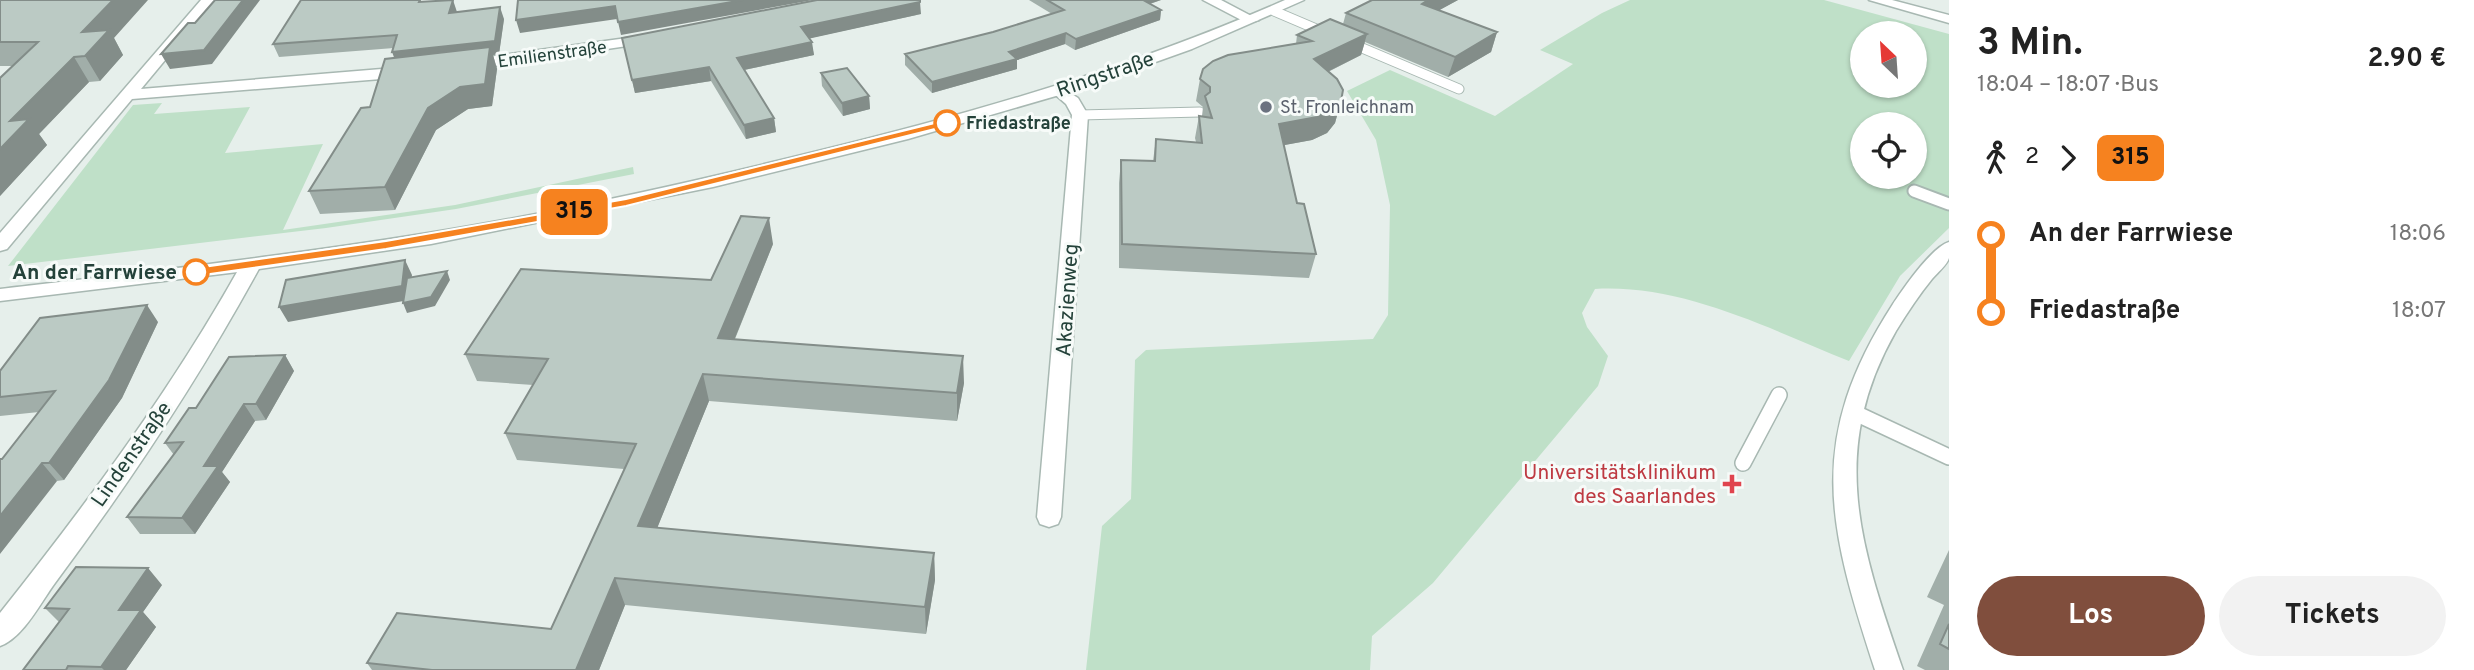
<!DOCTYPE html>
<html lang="de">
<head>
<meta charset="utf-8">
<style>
  body { margin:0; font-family:Overpass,sans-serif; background:#f2f2f2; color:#222; height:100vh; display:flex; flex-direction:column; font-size:26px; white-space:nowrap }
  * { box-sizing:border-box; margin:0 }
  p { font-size:23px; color:#767676 }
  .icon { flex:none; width:38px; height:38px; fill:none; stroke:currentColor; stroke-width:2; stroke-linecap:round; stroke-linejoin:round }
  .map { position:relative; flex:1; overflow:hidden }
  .panel { display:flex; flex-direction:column; background:#fff; width:525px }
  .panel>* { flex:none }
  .badge { padding:0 14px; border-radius:10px; font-size:24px; line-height:46px }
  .needle { width:46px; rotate:335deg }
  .buttons { position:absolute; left:1850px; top:21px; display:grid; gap:14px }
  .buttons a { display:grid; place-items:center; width:77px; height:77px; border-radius:50%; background:#fff; box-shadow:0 2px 5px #0004; font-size:35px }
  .map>.badge { position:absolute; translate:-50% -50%; box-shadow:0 0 0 4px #fff }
  .legs { display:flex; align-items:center; gap:10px; height:77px; padding:0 28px; font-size:23px }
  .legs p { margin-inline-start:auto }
  .summary { display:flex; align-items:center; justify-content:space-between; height:119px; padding:0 28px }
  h1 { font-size:38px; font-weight:700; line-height:52px }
  .cta { display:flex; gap:14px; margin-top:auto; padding:14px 28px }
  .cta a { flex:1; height:80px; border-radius:42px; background:#804e3d; color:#fff; font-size:28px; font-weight:700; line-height:80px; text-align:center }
  .cta a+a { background:#f2f2f2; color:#222 }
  ul { padding:0 28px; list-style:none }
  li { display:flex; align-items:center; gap:24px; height:77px; font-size:26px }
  li i { display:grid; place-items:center; width:10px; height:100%; margin:0 9px; background:currentColor }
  li i::after { content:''; width:18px; height:18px; margin:-9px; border:5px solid; border-radius:50%; background:#fff }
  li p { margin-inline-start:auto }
  li:first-child i { background:linear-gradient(#0000 50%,currentColor 0) }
  li:last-child i { background:linear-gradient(currentColor 50%,#0000 0) }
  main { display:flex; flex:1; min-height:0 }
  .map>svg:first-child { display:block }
  .green { fill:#bfe0c8; fill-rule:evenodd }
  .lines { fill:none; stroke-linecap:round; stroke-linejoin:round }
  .service-far2-casing { stroke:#a8b8b2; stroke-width:11 }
  .service-far1-casing { stroke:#a8b8b2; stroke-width:15 }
  .service-casing { stroke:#a8b8b2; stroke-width:18 }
  .minor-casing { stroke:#a8b8b2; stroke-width:3 }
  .tertiary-casing { stroke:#a8b8b2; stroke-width:3 }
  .service-far2 { stroke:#fff; stroke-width:9 }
  .service-far1 { stroke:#fff; stroke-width:11 }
  .service { stroke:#fff; stroke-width:15 }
  .minor { fill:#fff; fill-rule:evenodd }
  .tertiary { fill:#fff; fill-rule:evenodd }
  .wall { fill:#a1aea9 }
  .shaded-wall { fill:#838d89 }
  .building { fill:#bbcac4; stroke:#838d89; stroke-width:2 }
  .line-1 { fill:#f6821f; stroke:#fff; stroke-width:2 }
  .worship-dot { fill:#6b7280; stroke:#f7fbf9; stroke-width:2.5 }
  .stop-1-dot { fill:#fff; stroke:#f6821f; stroke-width:3.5 }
  .health-dot { fill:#e0444e; stroke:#f7fbf9; stroke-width:2.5 }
  .labels { text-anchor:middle; stroke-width:6; stroke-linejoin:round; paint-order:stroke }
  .far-street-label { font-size:18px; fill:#24423a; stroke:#f7fbf9 }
  .far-worship-label { font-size:18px; fill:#5b616d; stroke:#f7fbf9; text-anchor:start }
  .far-stop-label { font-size:18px; font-weight:bold; fill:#24423a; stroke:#f7fbf9; text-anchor:start }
  .street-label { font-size:21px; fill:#24423a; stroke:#f7fbf9 }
  .stop-label { font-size:21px; font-weight:bold; fill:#24423a; stroke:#f7fbf9; text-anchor:end }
  .health-label { font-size:21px; fill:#be3a42; stroke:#f7fbf9; text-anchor:end }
</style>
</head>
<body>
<main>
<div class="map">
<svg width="1949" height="670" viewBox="0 0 1949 670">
  <rect width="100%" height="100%" fill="#e6efeb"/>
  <path class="green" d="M 1630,0 L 1824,0 L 1949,34 L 1949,228 L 1900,276 L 1849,361 C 1769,329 1683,284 1595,289 L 1582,313 L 1587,327 L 1608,356 L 1598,386 L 1433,583 L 1372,636 L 1370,670 L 1086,670 L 1102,526 L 1131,499 L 1135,360 L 1146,350 L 1373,339 L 1388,315 L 1390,205 L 1376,140 L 1347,91 L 1390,70 L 1495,116 L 1573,64 L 1540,50 L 1602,13 ZM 1862,33 L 1914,33 L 1914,86 L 1862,86 ZM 1862,124 L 1914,124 L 1914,177 L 1862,177 Z
    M 162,103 L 154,114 L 250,107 L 225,153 L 323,144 L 283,230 L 455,205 L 633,167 L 634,174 L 456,209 L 326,228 L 8,266 L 133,105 Z"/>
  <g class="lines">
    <g class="service-far2-casing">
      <path id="service-far2" d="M 1274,11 L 1328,34
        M 1348,42 L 1459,89
        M 1080,115 L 1200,112"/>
    </g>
    <g class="service-far1-casing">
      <path id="service-far1" d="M 1914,191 L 1949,204"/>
    </g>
    <g class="service-casing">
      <path id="service" d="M 1853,412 L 1949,457
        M 1743,463 L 1779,395"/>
    </g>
    <g class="minor-casing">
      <path id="minor" d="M 201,0 L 215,0 L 141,89 L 406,67 L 414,72 L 406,77 L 132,99 L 7,249 L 0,251 L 0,233 Z
        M 1203,0 L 1221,0 L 1259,20 L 1247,23 Z
        M 1869,0 L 1892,0 L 1949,15 L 1949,23 Z
        M 649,35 L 656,39 L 654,42 L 466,70 L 458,65 L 466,60 Z
        M 1059,86 L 1078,98 L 1088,115 L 1061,517 L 1058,524 L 1049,527 L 1040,524 L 1037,517 L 1072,115 L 1066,104 L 1051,91 Z
        M 1949,242 C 1949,247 1949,254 1949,258 C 1947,265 1937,273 1932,279 C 1919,295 1907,313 1896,331 C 1827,452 1861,548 1903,670 L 1875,670 C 1828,526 1805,440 1893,304 C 1903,289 1932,247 1949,242 Z
        M 251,259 L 261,265 C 200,377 131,481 55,583 C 41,602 23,638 0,646 L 0,613 C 88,502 172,389 241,265 Z"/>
    </g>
    <g class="tertiary-casing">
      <path id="tertiary" d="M 1285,0 L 1304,0 L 1192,49 L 1080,89 L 908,139 L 713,187 L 431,244 L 246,271 L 0,301 L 0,289 C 143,272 286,256 428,233 C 560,212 689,183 818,151 C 978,112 1135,66 1285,0 Z"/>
    </g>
    <use href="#service-far2" class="service-far2"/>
    <use href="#service-far1" class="service-far1"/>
    <use href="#service" class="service"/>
    <use href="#minor" class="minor"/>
    <use href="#tertiary" class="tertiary"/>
  </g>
  <path class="wall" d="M 0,0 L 114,38 L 123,55 L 100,81 L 89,82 L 39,134 L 47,145 L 0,196 L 12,66 L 0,66 Z
    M 1029,0 L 1161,0 L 1150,4 L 1161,10 L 1160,20 L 1075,50 L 1065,44 L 1017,60 L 1017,69 L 932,93 L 905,65 L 905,54 L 993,32 L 1052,14 Z
    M 1372,0 L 1458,0 L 1439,10 L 1497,32 L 1491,52 L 1448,77 L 1365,42 L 1361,55 L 1328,72 L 1341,101 L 1335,123 L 1327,133 L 1312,140 L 1284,145 L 1297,203 L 1316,254 L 1309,278 L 1119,268 L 1119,183 L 1121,160 L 1153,161 L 1156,139 L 1196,142 L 1195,138 L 1199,116 L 1202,116 L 1203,107 L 1196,101 L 1200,79 L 1296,44 L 1297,35 L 1343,24 L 1346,13 Z
    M 429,1 L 457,12 L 504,19 L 499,54 L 493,55 L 497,69 L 492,106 L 468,109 L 436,130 L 395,210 L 320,214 L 309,191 L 370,107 L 394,58 L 394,48 L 279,57 L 273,44 Z
    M 921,14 L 810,38 L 814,55 L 744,70 L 774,118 L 776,132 L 746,139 L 711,81 L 635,93 L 622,38 Z
    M 821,73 L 869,96 L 870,109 L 843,116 L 822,86 Z
    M 773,244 L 735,339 L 964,383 L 957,421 L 709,401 L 657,528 L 934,553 L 935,580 L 926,634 L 625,605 L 599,670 L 372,670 L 367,663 L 551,629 L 624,469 L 517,460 L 505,433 L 533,385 L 477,381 L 465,354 L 711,280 Z
    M 158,322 L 122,398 L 64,480 L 57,481 L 2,459 L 39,412 L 0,416 L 0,371 Z
    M 285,355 L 294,371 L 266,420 L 255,421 L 222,472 L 230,482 L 195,534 L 140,534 L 127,517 L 174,455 L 165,443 L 196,408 Z
    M 1949,550 L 1949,670 L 1925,670 L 1917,666 L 1944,605 L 1927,597 Z
    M 162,585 L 143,612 L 156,627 L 126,670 L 23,670 L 59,622 L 45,608 Z"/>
  <path class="shaded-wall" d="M 113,0 L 148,0 L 114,38 L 123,55 L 100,81 L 85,56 L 82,32 Z
    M 243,0 L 260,0 L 212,64 L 170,69 L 161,54 Z
    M 453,0 L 457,12 L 449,13 Z
    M 743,0 L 813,0 L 621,35 L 618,22 Z
    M 1138,0 L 1161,0 L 1137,8 Z
    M 1428,0 L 1458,0 L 1416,23 L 1422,4 Z
    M 920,2 L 921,14 L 803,40 L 801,27 Z
    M 615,6 L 617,19 L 520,33 L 516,20 Z
    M 500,7 L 504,19 L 499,54 L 493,55 L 497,69 L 492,106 L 468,109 L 436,130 L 395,210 L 385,187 L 397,65 L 392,52 Z
    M 1161,10 L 1160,20 L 1075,50 L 1076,39 Z
    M 1497,32 L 1491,52 L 1448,77 L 1455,57 Z
    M 1066,33 L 1065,44 L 1017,60 L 1017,69 L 932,93 L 932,82 L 1009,52 Z
    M 1367,34 L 1361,55 L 1309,81 L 1314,59 Z
    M 812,42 L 814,55 L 739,71 L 737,58 Z
    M 74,57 L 89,82 L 39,134 L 47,145 L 0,196 L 0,149 L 10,121 Z
    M 709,67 L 711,81 L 635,93 L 632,80 Z
    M 869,96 L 870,109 L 843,116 L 842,103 Z
    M 1341,101 L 1335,123 L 1327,133 L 1312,140 L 1274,147 L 1279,124 Z
    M 774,118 L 776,132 L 746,139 L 744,125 Z
    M 769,218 L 773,244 L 724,365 L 718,338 Z
    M 405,260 L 412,275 L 409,300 L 288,322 L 279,307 Z
    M 447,271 L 450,280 L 435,306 L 407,313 L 403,303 Z
    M 147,305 L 158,322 L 122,398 L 64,480 L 49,463 Z
    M 285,355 L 294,371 L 266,420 L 256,404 Z
    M 963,356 L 964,383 L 957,421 L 957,393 Z
    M 703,374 L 709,401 L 647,553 L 638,526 Z
    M 244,404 L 255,421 L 222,472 L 230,482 L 195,534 L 182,518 L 204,466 Z
    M 42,463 L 57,481 L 0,554 L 0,516 Z
    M 934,553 L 935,580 L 926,634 L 925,607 Z
    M 148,568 L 162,585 L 143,612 L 156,627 L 126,670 L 104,670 L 101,667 L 119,610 Z
    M 615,578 L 625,605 L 599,670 L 576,670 Z"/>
  <path class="building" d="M 0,0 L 113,0 L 82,32 L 109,30 L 85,56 L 74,57 L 10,121 L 29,119 L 0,149 L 0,78 L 38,42 L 0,42 Z
    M 215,0 L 243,0 L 204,50 L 161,54 L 188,23 L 195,23 Z
    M 301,0 L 420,0 L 419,2 L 453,0 L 449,13 L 500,7 L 495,41 L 392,52 L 397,35 L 273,44 Z
    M 518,0 L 743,0 L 618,22 L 615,6 L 516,20 Z
    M 817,0 L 920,0 L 920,2 L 801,27 L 812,42 L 737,58 L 774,118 L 744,125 L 709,67 L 632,80 L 622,38 Z
    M 1047,0 L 1143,0 L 1161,10 L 1076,39 L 1066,33 L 1009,52 L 1017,59 L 932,82 L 905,54 L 993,32 L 1064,10 Z
    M 1372,0 L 1428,0 L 1422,4 L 1497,32 L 1455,57 L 1346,13 Z
    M 1330,19 L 1367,34 L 1314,59 L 1337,79 L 1343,90 L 1341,101 L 1332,110 L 1317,117 L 1279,124 L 1297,203 L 1304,204 L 1316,254 L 1122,244 L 1121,160 L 1155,161 L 1156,139 L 1202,143 L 1199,116 L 1212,118 L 1205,96 L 1210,92 L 1210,87 L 1200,79 L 1203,69 L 1213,61 L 1228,55 L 1312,41 L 1297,35 Z
    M 490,47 L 485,84 L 460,87 L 428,108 L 385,187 L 309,191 L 361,108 L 370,107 L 385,59 Z
    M 847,68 L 869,96 L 842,103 L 821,73 Z
    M 741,216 L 769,218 L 718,338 L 963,356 L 957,393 L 703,374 L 638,526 L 934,553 L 925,607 L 615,578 L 576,670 L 432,670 L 367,663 L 397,613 L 551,629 L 636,444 L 505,433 L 548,359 L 465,354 L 521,269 L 711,280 Z
    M 405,260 L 402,286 L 279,307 L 286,280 Z
    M 447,271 L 431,297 L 403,303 L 407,278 Z
    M 147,305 L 109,380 L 49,463 L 42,463 L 0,516 L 0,459 L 2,459 L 55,391 L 0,397 L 0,371 L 40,318 Z
    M 285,355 L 256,404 L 244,404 L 204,466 L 218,466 L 182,518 L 127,517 L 183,442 L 165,443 L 189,408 L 196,408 L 229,357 Z
    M 76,567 L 148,568 L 119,610 L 141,610 L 101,667 L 68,666 L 66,670 L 23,670 L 69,609 L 45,608 Z
    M 1949,624 L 1949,649 L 1940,644 Z"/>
  <path class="line-1" d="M 947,120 L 951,121 L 951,125 L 626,206 L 386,249 L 196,276 L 189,272 L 196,268 L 386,241 L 626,199 Z"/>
  <circle class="worship-dot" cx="1266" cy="107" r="7"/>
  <g class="stop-1-dot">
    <circle cx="947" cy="123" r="12"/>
    <circle cx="196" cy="272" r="12"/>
  </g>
  <path class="health-dot" d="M1728.5 473.5h7v7h7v7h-7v7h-7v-7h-7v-7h7z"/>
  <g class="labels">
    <g class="far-street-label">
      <text transform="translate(552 54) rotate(-8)" y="6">Emilienstraße</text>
    </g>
    <g class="far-worship-label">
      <text x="1280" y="113">St. Fronleichnam</text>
    </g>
    <g class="far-stop-label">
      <text x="966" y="129">Friedastraße</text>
    </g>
    <g class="street-label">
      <text transform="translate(1105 74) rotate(-19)" y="7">Ringstraße</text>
      <text transform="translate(1067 300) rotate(-86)" y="7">Akazienweg</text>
      <text transform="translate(131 454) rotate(-55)" y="7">Lindenstraße</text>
    </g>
    <g class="stop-label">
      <text x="177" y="279">An der Farrwiese</text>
    </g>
    <g class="health-label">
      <text x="1716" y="479">Universitätsklinikum<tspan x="1716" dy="24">des Saarlandes</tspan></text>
    </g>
  </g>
</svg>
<div class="buttons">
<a><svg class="needle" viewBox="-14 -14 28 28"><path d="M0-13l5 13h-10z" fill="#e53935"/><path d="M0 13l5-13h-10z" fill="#767676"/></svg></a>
<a><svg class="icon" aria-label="locate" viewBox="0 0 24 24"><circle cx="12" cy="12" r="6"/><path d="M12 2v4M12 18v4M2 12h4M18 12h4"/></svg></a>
</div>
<b class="badge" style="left:574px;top:212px;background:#f6821f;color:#111">315</b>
</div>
<section class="panel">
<div class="summary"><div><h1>3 Min.</h1><p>18:04 – 18:07 · Bus</p></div><b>2.90 €</b></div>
<div class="legs"><svg class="icon" aria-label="walk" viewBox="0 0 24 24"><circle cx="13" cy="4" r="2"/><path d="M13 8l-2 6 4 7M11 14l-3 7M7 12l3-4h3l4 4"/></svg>2<svg class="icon" aria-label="forward" viewBox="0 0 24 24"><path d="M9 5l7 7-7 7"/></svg><b class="badge" style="background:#f6821f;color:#111">315</b></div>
<ul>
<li><i style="color:#f6821f"></i><b>An der Farrwiese</b><p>18:06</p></li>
<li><i style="color:#f6821f"></i><b>Friedastraße</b><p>18:07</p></li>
</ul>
<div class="cta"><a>Los</a><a>Tickets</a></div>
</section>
</main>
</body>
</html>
